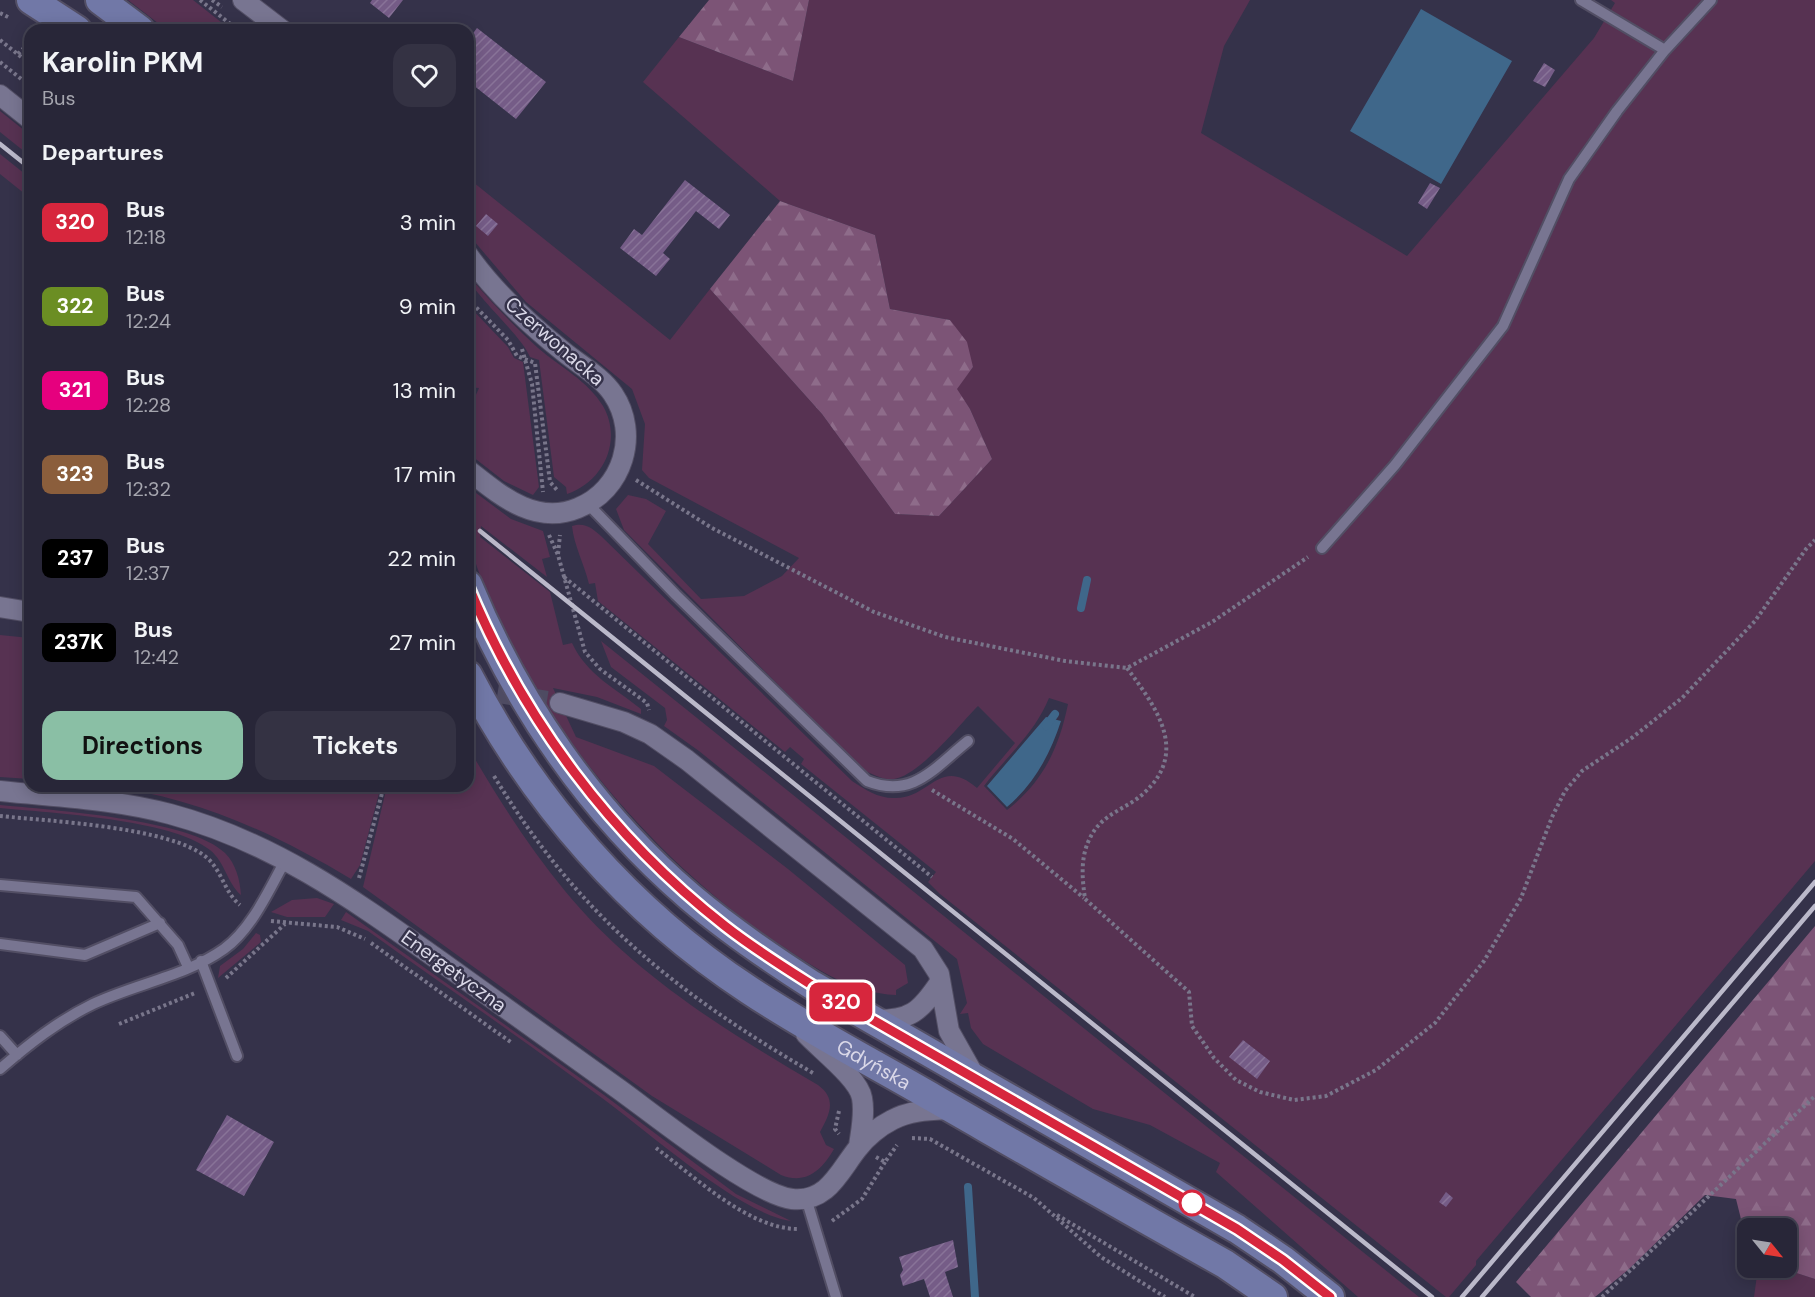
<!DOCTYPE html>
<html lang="en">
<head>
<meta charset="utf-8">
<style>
  body { margin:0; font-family:"DM Sans",sans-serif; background:#343243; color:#f1f3f6; height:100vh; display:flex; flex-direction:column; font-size:22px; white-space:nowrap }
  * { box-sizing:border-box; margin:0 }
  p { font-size:20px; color:#a5a5ae }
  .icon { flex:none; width:33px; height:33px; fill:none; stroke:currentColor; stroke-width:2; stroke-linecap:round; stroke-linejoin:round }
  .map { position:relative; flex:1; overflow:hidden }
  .drawer { position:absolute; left:24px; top:24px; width:450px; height:768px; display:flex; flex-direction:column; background:#282638; border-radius:18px; box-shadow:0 3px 15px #0003,0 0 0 2px #444353 }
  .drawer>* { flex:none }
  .badge { padding:0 12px; border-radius:9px; font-size:21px; line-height:39px }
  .needle { width:39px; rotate:120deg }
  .tools { position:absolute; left:1737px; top:1218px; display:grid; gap:12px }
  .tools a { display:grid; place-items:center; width:60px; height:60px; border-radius:12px; background:#282638; box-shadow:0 3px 15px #0003,0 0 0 2px #444353; font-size:30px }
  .map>.badge { position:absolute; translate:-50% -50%; box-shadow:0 0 0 3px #fff }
  h2 { padding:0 18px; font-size:22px; line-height:54px }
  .round { display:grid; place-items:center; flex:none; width:63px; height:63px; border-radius:18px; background:#343243 }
  .summary { display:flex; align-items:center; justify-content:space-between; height:102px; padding:0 18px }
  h1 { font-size:28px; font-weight:700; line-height:45px }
  .action { display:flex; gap:12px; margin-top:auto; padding:12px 18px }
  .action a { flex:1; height:69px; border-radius:18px; background:#8abfa5; color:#111; font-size:24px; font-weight:700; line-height:69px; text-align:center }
  .action a+a { background:#343243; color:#f1f3f6 }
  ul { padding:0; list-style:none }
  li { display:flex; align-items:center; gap:18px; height:84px; padding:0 18px }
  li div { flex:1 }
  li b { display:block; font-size:22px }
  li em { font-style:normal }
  li .badge { min-width:66px; font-weight:700; text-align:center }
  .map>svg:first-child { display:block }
  .green { fill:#573252; fill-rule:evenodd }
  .forest { fill:url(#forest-firs) }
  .water { fill:#3f678a }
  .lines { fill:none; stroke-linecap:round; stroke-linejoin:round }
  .stream { stroke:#3f678a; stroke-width:8 }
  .building { fill:url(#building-hatch) }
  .minor-tunnel { stroke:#4e4b62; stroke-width:20; stroke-dasharray:20 10; stroke-linecap:butt }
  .service-casing { stroke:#524e64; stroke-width:14 }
  .minor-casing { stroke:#524e64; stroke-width:22 }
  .secondary-casing { stroke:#524e64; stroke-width:32 }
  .path { stroke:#79768b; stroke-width:4; stroke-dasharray:3 3; stroke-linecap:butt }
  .service { stroke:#787591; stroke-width:10 }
  .minor { stroke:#787591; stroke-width:20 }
  .secondary { stroke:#7178a7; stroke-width:28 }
  .rail { stroke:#bbb9ca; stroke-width:4.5 }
  .line-casing { stroke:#fff; stroke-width:14 }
  .line { stroke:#d7263d; stroke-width:9 }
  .stop-dot { fill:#fff; stroke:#d7263d; stroke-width:3 }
  .labels { text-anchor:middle; stroke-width:5; stroke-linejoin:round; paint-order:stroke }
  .street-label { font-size:20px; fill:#dad8e8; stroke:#35324a }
</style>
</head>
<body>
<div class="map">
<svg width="1815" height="1297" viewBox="0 0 1815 1297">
  <defs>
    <pattern id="forest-firs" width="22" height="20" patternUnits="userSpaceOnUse" patternTransform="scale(1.5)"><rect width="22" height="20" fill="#7c5476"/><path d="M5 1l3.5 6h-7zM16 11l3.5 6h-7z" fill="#8e6c8a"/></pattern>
    <pattern id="building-hatch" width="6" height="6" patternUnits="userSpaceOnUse" patternTransform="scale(1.5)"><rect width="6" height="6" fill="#755c87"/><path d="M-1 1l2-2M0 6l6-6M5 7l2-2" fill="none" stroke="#887398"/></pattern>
  </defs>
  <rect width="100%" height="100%" fill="#35324a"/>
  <path class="green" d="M 128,0 L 193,0 L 231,30 L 167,30 Z
    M 809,0 L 1250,0 L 1224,46 L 1201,133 L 1407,256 L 1594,38 L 1615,3 L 1611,0 L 1815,0 L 1815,861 L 1476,1261 L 1476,1265 L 1449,1297 L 1446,1297 L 940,894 L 928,882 L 936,872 L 801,764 L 804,759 L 790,747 L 785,752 L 598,601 L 595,583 L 589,584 C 584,563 574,546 572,526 C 585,522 592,528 601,536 L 852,781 C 866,790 879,799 896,798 C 930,798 940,756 977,788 L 1015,743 L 978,706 C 959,725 920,775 894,779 C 884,781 873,774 863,770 L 624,530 L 616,509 L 628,495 L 646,499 L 666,511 L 648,544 L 701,599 L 744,596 L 782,576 L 799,558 L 649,478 L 642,470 L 645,424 L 632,389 L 526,302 L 468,234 L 468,178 L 670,340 L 710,289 L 822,414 L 895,514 L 939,516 L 992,459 L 970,409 L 956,389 L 973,367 L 950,320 L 890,309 L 875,235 L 780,201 L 643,82 L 679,37 L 793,81 ZM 1049,698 L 1068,704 C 1059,748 1043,782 1007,810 L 984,786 C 1006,757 1035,733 1049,698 Z
    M 0,111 L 30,135 L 30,156 L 0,132 Z
    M 0,154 L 30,178 L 30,198 L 0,174 Z
    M 468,275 C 490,301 513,325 538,348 C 559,366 588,381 603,406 C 623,441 603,482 567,494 L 566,487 L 554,477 L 539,360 L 530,357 C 521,334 468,290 468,275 Z
    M 468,305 L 508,347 L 514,358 L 523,362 L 539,487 L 533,495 L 504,481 L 468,453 L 468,400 L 475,397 L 479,388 L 468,387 Z
    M 468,487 L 511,519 L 543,531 L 550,557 L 542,559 L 547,577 L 481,526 L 480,537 L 550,592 L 563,645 L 572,643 C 587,675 615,688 641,709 L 641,714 L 597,697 L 553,688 L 576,737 L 654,766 L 788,869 L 905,965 L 908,983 L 896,990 L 896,995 C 852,993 818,970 782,946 C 649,860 512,696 469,541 C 464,525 468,503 468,487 Z
    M 0,635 L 30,638 L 30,779 L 0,777 Z
    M 601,641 L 1419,1297 L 1358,1297 L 1216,1172 L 1220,1163 L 1150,1125 L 1093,1109 L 983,1044 L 971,1028 L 968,1013 L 960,1014 L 967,1003 L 957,959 L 699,751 L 664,726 L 667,720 L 665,708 L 611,667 Z
    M 468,747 C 497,797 528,846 565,891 C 633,974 726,1031 818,1085 C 837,1099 830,1114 820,1132 L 826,1145 L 834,1149 C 822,1170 806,1185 781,1175 L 652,1096 L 363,887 L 387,786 L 468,786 Z
    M 104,786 L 381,786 L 360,865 L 351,879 C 275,833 193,796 104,786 Z
    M 0,805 C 50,810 191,819 225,853 C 236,864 240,880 241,895 C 227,883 225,862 210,850 C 172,819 51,813 0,808 Z
    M 317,898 L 334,904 L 325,917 L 287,917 L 271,912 L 292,900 Z
    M 346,912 L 604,1095 L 736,1194 L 791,1221 C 741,1215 646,1130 602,1098 C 525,1041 446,987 368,931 L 341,920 Z
    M 256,933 L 260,935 L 261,942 L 218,978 L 220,966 L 243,949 Z
    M 1758,1268 L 1781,1268 L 1815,1279 L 1815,1297 L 1754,1297 Z"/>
  <path class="forest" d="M 709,0 L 809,0 L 793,81 L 679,37 Z
    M 780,201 L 875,235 L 890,309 L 950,320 L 967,342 L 973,367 L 957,389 L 970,409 L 992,459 L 939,516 L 895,514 L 822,414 L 710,289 Z
    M 1815,926 L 1815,1279 L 1781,1268 L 1786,1268 L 1786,1228 L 1748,1228 L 1747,1243 L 1736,1199 L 1705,1195 L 1629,1269 L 1595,1297 L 1531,1297 L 1516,1282 Z"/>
  <path class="water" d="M 1421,9 L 1512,61 L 1441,184 L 1350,131 Z
    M 1046,717 L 1061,721 C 1050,755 1034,784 1007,807 L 987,786 Z"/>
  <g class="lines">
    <path class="stream" d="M 1081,608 L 1087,580
      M 1046,726 L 1055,714
      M 968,1187 L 975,1297"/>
  </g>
  <path class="building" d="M 372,0 L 403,0 L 389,18 L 370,3 Z
    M 477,28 L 546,82 L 516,119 L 468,81 L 468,40 Z
    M 1544,63 L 1555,70 L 1545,87 L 1533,81 Z
    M 685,180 L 730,215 L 719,229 L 696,211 L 663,253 L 670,259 L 656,276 L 620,248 L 634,229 L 642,235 Z
    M 1430,183 L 1440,188 L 1427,209 L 1418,203 Z
    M 486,214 L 498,224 L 488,236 L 476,226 Z
    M 1243,1040 L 1270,1061 L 1257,1079 L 1229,1057 Z
    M 227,1115 L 274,1142 L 244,1196 L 196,1170 Z
    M 1446,1192 L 1453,1198 L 1446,1207 L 1439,1202 Z
    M 953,1240 L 958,1267 L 945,1272 L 953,1297 L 930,1297 L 924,1279 L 903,1286 L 900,1275 L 903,1270 L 899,1257 Z"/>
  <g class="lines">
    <path class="minor-tunnel" d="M 468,688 L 560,703"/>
    <g class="service-casing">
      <path id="service" d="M 1665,50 L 1711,0
        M 588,504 L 676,595 L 867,781 C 913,799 934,768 968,741
        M 1322,548 L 1395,465 L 1503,326 L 1569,179 L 1617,111 L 1665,50 L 1581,0
        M 0,885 L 136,897 L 178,945 L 188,967
        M 0,944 L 85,955 L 160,923
        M 201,961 L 237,1056
        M 0,1036 L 17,1055
        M 0,1069 C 29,1044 58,1021 93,1004 C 135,984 186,976 224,949 C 252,929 270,888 286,859
        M 806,1198 L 836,1297"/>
    </g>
    <g class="minor-casing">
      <path id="minor" d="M 243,0 L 282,30
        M 0,95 L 30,119
        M 468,255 C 494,292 529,324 564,352 C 580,365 602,377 613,394 C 640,434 623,490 578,508 C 535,526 500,495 468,470
        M 0,607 L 30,612
        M 560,703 L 624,722 L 650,734 L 687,760 L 923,949 L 939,974 L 949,1031 L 976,1079
        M 0,791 C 57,797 115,799 170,814 C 274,842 354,900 440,961 C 500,1004 560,1047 620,1090 C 656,1116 753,1194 792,1199 C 828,1203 840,1170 858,1148 C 866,1137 880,1126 892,1120 C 910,1110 931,1110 951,1109
        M 873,1020 C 910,1021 920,1012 940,982
        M 806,1034 C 821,1050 859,1079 862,1098 C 865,1114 861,1131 859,1146"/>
    </g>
    <g class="secondary-casing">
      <g id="secondary">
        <path d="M 31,0 L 77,30"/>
        <path d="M 100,0 L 140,30"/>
        <path d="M 468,585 C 517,704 592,813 690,897 C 729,930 770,958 812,985 L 1237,1229 L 1283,1260 L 1330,1297"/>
        <path id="s1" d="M 468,675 C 533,801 630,912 749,990 C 809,1030 873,1063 935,1099 C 1031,1154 1128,1210 1225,1264 L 1273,1297"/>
      </g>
    </g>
    <path class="path" d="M 200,0 L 238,30
      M 212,0 L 222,7
      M 0,13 L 10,18
      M 0,40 L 30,64
      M 18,54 L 24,48
      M 0,62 L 30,86
      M 468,299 L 508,340 L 517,356 L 535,363 L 550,482 L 557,490
      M 522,349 L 532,384 L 543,492
      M 636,480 L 712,528 L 874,612 L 945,637 L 1065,661 L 1127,668 L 1212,622 L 1308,557
      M 549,535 L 558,555 L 585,652 L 600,669 L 647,703 L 649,710
      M 558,554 L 560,535
      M 564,577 L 932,877
      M 1127,668 C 1155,706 1190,751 1144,793 C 1127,809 1103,813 1091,836 C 1080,856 1082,877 1085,899 L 1189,992 L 1192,1026 L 1214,1058 L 1236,1080 L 1260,1092 L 1294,1100 L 1326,1096 L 1376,1070 L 1435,1023 L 1484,961 L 1521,898 L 1552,817 L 1565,791 L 1582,771 L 1633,737 L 1682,698 L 1755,621 L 1806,549 L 1815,540
      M 494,776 C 578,915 674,992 813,1073
      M 932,790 L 1013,839 L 1084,898
      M 0,816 C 49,821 170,827 206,857 C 222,870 224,892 240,905
      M 359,878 L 384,786
      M 271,921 L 337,927 L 365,939
      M 371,943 L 512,1043
      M 226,978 L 285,924
      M 119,1024 L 195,993
      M 839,1111 L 835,1129 L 839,1134
      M 912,1138 L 930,1139 L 1034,1198 L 1101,1257 L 1165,1297
      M 656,1148 C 695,1177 749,1229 798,1229
      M 876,1157 L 885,1162 L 897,1145
      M 1057,1215 L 1195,1297
      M 832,1221 L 862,1199 L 885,1162
      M 1602,1297 L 1815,1096"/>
    <use href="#service" class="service"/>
    <use href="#minor" class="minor"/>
    <use href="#secondary" class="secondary"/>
    <path class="rail" d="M 0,144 L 30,168
      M 480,531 L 1432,1297
      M 1462,1297 L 1815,882
      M 1482,1297 L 1815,906"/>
  </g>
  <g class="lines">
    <g class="line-casing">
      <path id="line" d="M 468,585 C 523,719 611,837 725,926 C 753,948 782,966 812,985 L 1237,1229 L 1283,1260 L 1330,1297"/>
    </g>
    <use href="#line" class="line"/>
  </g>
  <circle class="stop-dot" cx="1192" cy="1203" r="12"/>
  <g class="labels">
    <g class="street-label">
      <text transform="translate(555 341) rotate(41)" y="7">Czerwonacka</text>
      <text transform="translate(454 971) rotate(36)" y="7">Energetyczna</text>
      <text dy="7" stroke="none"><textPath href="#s1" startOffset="572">Gdyńska</textPath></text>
    </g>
  </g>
</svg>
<div class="tools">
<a><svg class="needle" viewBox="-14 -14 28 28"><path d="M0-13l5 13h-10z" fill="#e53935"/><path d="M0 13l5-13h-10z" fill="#a5a5ae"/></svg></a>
</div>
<b class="badge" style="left:841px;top:1002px;background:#d7263d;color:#fff">320</b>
<section class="drawer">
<div class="summary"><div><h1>Karolin PKM</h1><p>Bus</p></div><a class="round"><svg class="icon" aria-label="heart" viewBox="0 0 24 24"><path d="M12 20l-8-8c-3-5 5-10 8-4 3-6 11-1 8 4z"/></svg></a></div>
<h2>Departures</h2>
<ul>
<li><span class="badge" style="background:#d7263d;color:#fff">320</span><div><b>Bus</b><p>12:18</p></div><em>3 min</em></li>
<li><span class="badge" style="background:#6b8e23;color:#fff">322</span><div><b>Bus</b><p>12:24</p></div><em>9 min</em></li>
<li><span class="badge" style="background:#e6007e;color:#fff">321</span><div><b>Bus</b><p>12:28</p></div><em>13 min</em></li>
<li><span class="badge" style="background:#8b5e3c;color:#fff">323</span><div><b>Bus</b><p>12:32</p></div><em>17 min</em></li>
<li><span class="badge" style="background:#000;color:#fff">237</span><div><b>Bus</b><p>12:37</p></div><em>22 min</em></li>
<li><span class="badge" style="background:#000;color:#fff">237K</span><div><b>Bus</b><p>12:42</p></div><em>27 min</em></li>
</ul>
<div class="action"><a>Directions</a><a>Tickets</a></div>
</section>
</div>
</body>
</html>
